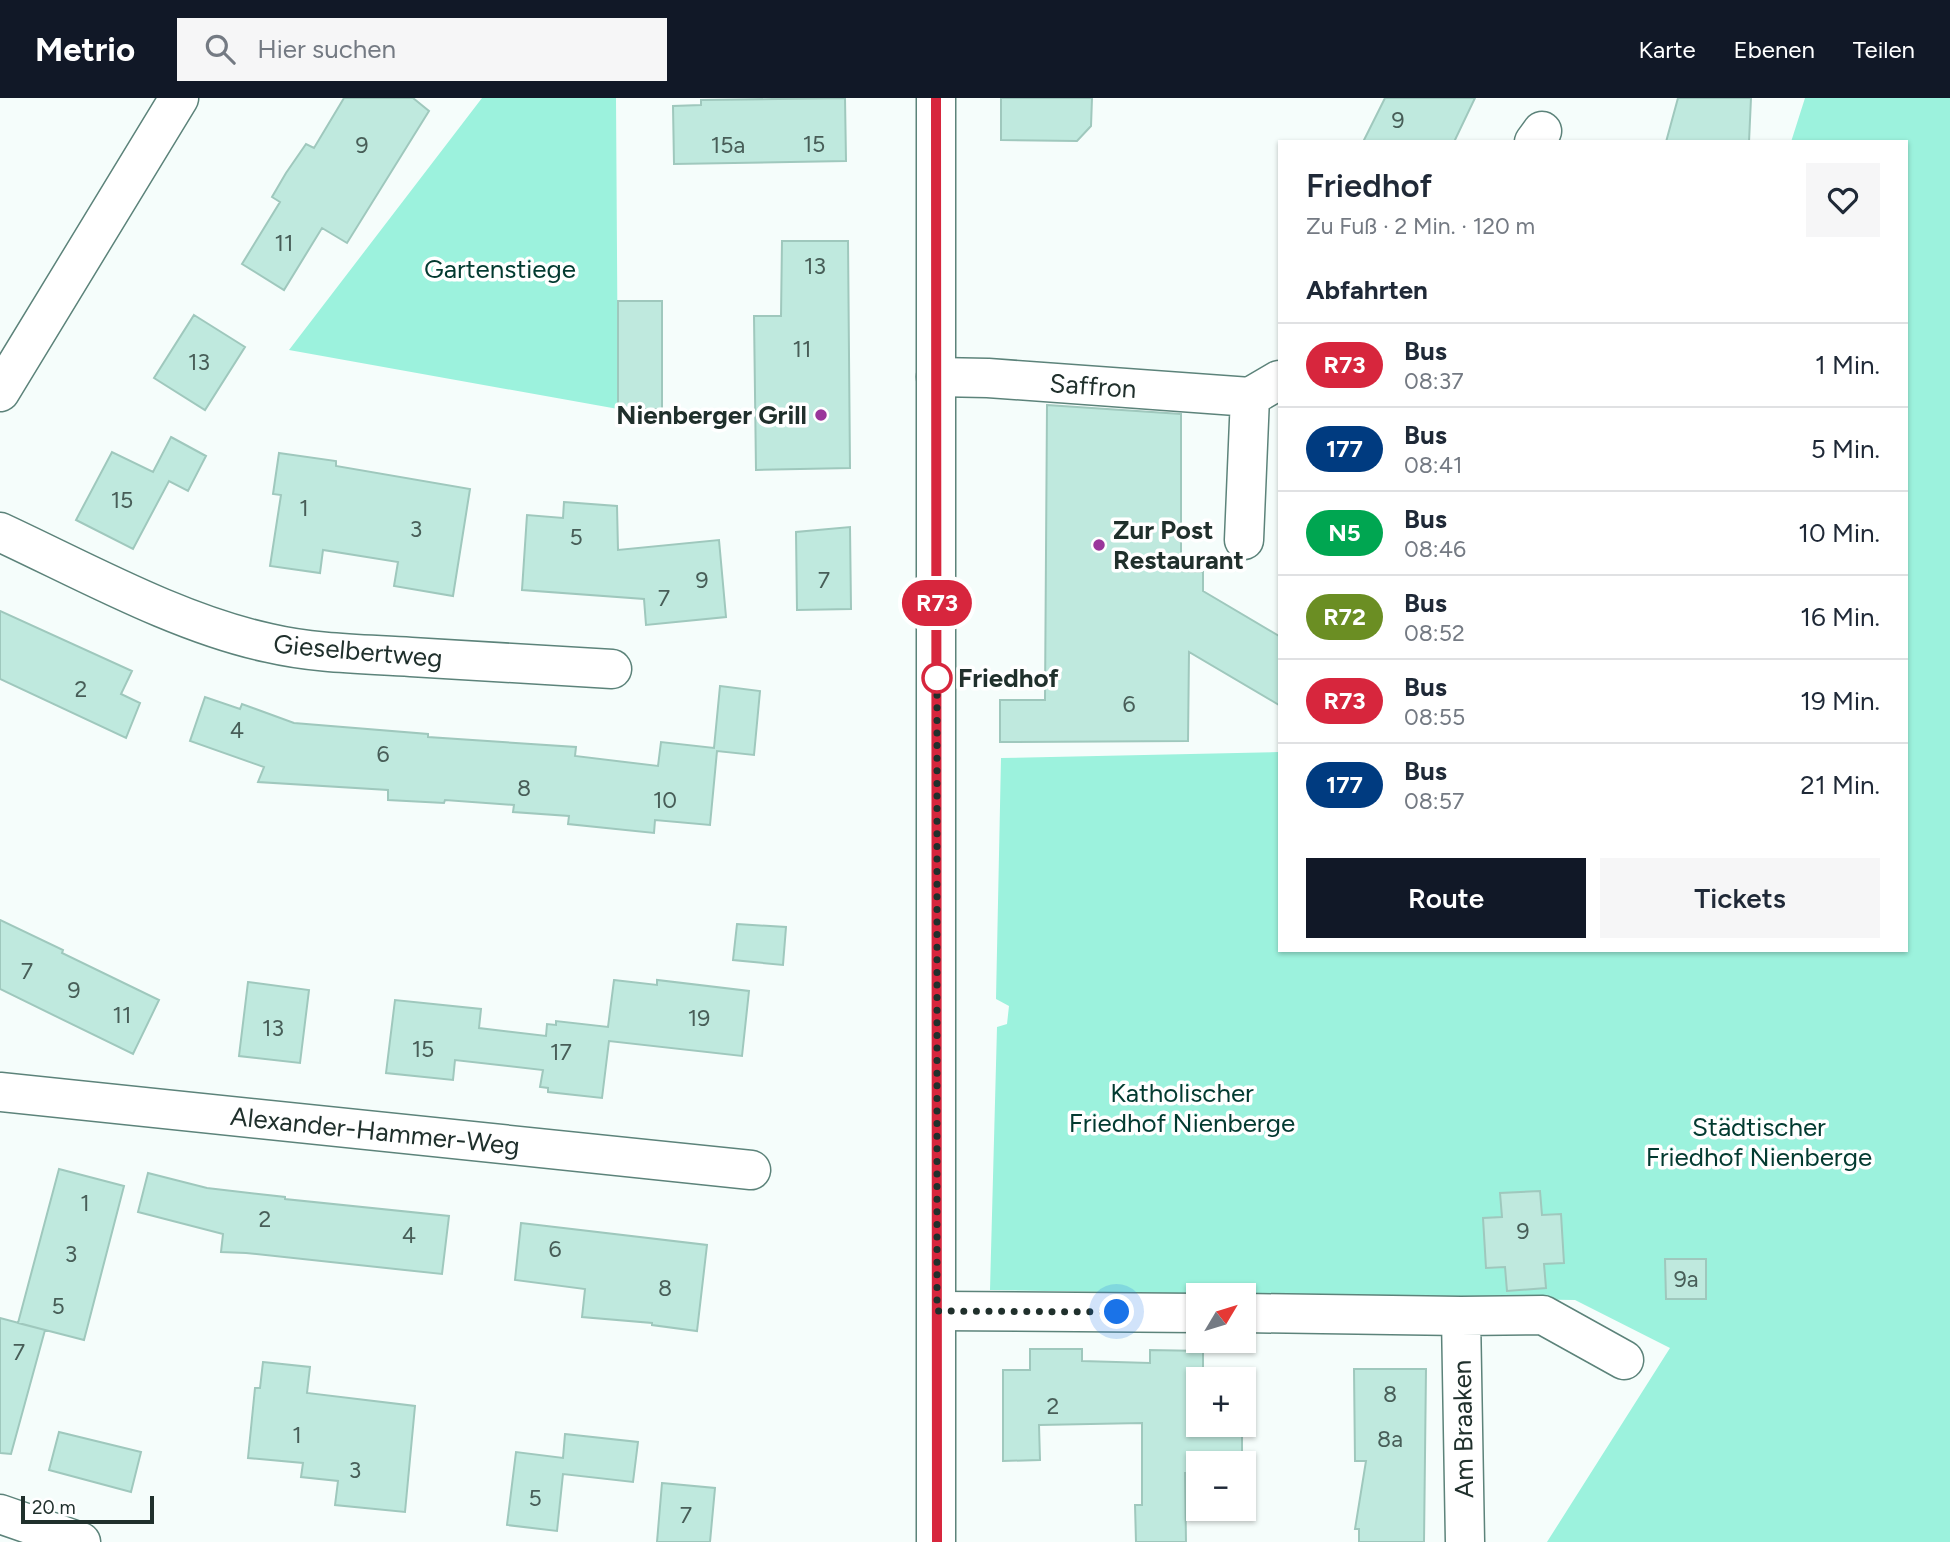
<!DOCTYPE html>
<html lang="de">
<head>
<meta charset="utf-8">
<style>
  body { margin:0; font-family:Figtree,sans-serif; background:#f6f6f7; color:#1f2937; height:100vh; display:flex; flex-direction:column; font-size:26px; white-space:nowrap }
  * { box-sizing:border-box; margin:0 }
  p { font-size:23px; color:#747a83 }
  .icon { flex:none; width:38px; height:38px; fill:none; stroke:currentColor; stroke-width:2; stroke-linecap:round; stroke-linejoin:round }
  .map { position:relative; flex:1; overflow:hidden }
  .sheet { position:absolute; left:1278px; top:42px; width:630px; height:812px; display:flex; flex-direction:column; background:#fff; border-radius:0px; box-shadow:0 2px 5px #0004 }
  .sheet>* { flex:none }
  .badge { padding:0 14px; border-radius:23px; font-size:24px; line-height:46px }
  .needle { width:46px; rotate:52deg }
  .controls { position:absolute; left:1186px; top:1185px; display:grid; gap:14px }
  .controls a { display:grid; place-items:center; width:70px; height:70px; border-radius:0px; background:#fff; box-shadow:0 2px 5px #0004; font-size:35px }
  .scale { position:absolute; left:21px; bottom:18px; width:133px; box-sizing:border-box; padding-left:7px; border:4px solid #20302c; border-top:0; font-size:19px; line-height:24px; white-space:nowrap; color:#20302c; -webkit-text-stroke:5px #fff; paint-order:stroke }
  .you { position:absolute; width:35px; height:35px; margin:-18px; border:5px solid #fff; border-radius:50%; background:#1a73e8; box-shadow:0 0 0 10px #1a73e833 }
  .map>.badge { position:absolute; translate:-50% -50%; box-shadow:0 0 0 4px #fff }
  h2 { padding:0 28px; font-size:26px; line-height:63px }
  .round { display:grid; place-items:center; flex:none; width:74px; height:74px; border-radius:0px; background:#f6f6f7 }
  .summary { display:flex; align-items:center; justify-content:space-between; height:119px; padding:0 28px }
  h1 { font-size:33px; font-weight:600; line-height:52px }
  .cta { display:flex; gap:14px; margin-top:auto; padding:14px 28px }
  .cta a { flex:1; height:80px; border-radius:0px; background:#111827; color:#fff; font-size:28px; font-weight:600; line-height:80px; text-align:center }
  .cta a+a { background:#f6f6f7; color:#1f2937 }
  ul { padding:0; list-style:none }
  li { display:flex; align-items:center; gap:21px; height:84px; padding:0 28px; border-top:2px solid #e0e1e3 }
  li div { flex:1 }
  li b { display:block; font-size:26px }
  li em { font-style:normal }
  li .badge { min-width:77px; font-weight:700; text-align:center }
  header { display:flex; align-items:center; gap:42px; box-sizing:border-box; height:98px; padding:0 35px; background:#111827; color:#fff }
  header strong { font-size:33px }
  nav { display:flex; gap:38px; margin-inline-start:auto; font-size:24px }
  .search { width:490px; height:63px; background:#f6f6f7; display:flex; align-items:center; gap:18px; box-sizing:border-box; padding:0 24px; border-radius:0px; color:#747a83; font-size:26px }
  .map>svg:first-child { display:block }
  .green { fill:#9cf2dd }
  .building { fill:#bfe9de; stroke:#9fc8bd; stroke-width:2 }
  .lines { fill:none; stroke-linecap:round; stroke-linejoin:round }
  .minor-casing { stroke:#5c837a; stroke-width:41 }
  .major-casing { stroke:#5c837a; stroke-width:41 }
  .minor { stroke:#fff; stroke-width:38 }
  .major { stroke:#fff; stroke-width:38 }
  .line-casing { stroke:#fff; stroke-width:16 }
  .line { stroke:#d7263d; stroke-width:10 }
  .walk { stroke:#20302c; stroke-width:7; stroke-dasharray:0 12.6 }
  .poi-dot { fill:#9a369b; stroke:#fff; stroke-width:2.5 }
  .stop-dot { fill:#fff; stroke:#d7263d; stroke-width:3.5 }
  .labels { text-anchor:middle; stroke-width:7; stroke-linejoin:round; paint-order:stroke }
  .number-label { font-size:23px; fill:#485e58 }
  .park-label { font-size:26px; fill:#023a30; stroke:#fff }
  .street-label { font-size:26px; fill:#20302c; stroke:#fff }
  .poi-label { font-size:26px; font-weight:bold; fill:#20302c; stroke:#fff; text-anchor:end }
  .stop-label { font-size:26px; font-weight:bold; fill:#20302c; stroke:#fff; text-anchor:start }
</style>
</head>
<body>
<header>
<strong>Metrio</strong>
<div class="search"><svg class="icon" aria-label="search" viewBox="0 0 24 24"><circle cx="10" cy="10" r="6"/><path d="M15 15l6 6"/></svg>Hier suchen</div>
<nav><a>Karte</a><a>Ebenen</a><a>Teilen</a></nav>
</header>
<div class="map">
<svg width="1950" height="1444" viewBox="0 0 1950 1444">
  <rect width="100%" height="100%" fill="#f5fdfb"/>
  <path class="green" d="M 482,0 L 616,0 L 618,311 L 289,252 Z
    M 1805,0 L 1950,0 L 1950,1444 L 1547,1444 L 1670,1250 L 1575,1202 L 990,1192 L 997,929 L 1007,926 L 1009,908 L 996,901 L 1001,660 L 1279,654 L 1279,852 L 1906,852 L 1906,44 L 1791,44 Z"/>
  <path class="building" d="M 344,0 L 413,0 L 429,13 L 347,145 L 322,130 L 284,192 L 242,166 L 280,104 L 272,99 L 286,75 L 306,46 L 314,50 Z
    M 845,0 L 846,63 L 674,66 L 673,8 L 701,7 L 701,2 Z
    M 1001,0 L 1092,0 L 1091,28 L 1077,43 L 1001,42 Z
    M 1385,0 L 1475,0 L 1454,44 L 1363,44 Z
    M 1678,0 L 1751,0 L 1749,44 L 1666,44 Z
    M 782,143 L 848,143 L 850,370 L 756,372 L 754,218 L 781,218 Z
    M 618,203 L 662,203 L 662,311 L 618,311 Z
    M 194,217 L 245,249 L 205,312 L 154,280 Z
    M 1047,307 L 1181,316 L 1181,473 L 1203,474 L 1203,493 L 1279,538 L 1279,607 L 1189,554 L 1188,643 L 1000,644 L 1000,602 L 1045,602 Z
    M 171,339 L 206,358 L 188,393 L 169,383 L 133,451 L 76,422 L 112,354 L 153,374 Z
    M 279,355 L 336,363 L 336,368 L 470,391 L 453,498 L 394,488 L 398,464 L 323,452 L 320,475 L 270,468 L 281,397 L 273,396 Z
    M 564,404 L 617,408 L 618,452 L 719,442 L 726,519 L 646,527 L 644,501 L 522,492 L 527,417 L 563,420 Z
    M 850,429 L 851,511 L 797,512 L 796,434 Z
    M 0,513 L 132,573 L 121,596 L 140,605 L 126,640 L 0,581 Z
    M 720,588 L 760,593 L 754,657 L 717,653 L 710,727 L 655,722 L 654,735 L 568,726 L 569,718 L 513,714 L 514,707 L 445,702 L 444,705 L 388,702 L 388,692 L 258,684 L 264,669 L 190,643 L 205,599 L 240,611 L 242,606 L 294,625 L 428,636 L 428,639 L 576,649 L 575,658 L 658,668 L 661,644 L 714,650 Z
    M 0,822 L 63,852 L 62,855 L 159,902 L 133,956 L 0,891 Z
    M 737,826 L 786,829 L 783,867 L 733,862 Z
    M 614,882 L 657,887 L 657,882 L 749,893 L 742,958 L 609,943 L 602,1000 L 548,994 L 548,990 L 540,989 L 543,972 L 455,962 L 453,982 L 386,975 L 395,902 L 481,911 L 479,930 L 546,938 L 547,926 L 556,927 L 556,923 L 608,929 Z
    M 248,884 L 309,892 L 300,965 L 239,958 Z
    M 59,1071 L 124,1088 L 84,1242 L 18,1225 Z
    M 148,1075 L 207,1090 L 285,1099 L 285,1101 L 449,1118 L 442,1176 L 246,1155 L 221,1154 L 223,1136 L 138,1114 Z
    M 1540,1093 L 1542,1117 L 1561,1116 L 1564,1165 L 1544,1166 L 1546,1190 L 1507,1193 L 1505,1169 L 1486,1170 L 1483,1120 L 1502,1119 L 1500,1095 Z
    M 521,1125 L 707,1147 L 697,1233 L 652,1227 L 652,1225 L 582,1219 L 585,1191 L 515,1182 Z
    M 1665,1161 L 1706,1161 L 1706,1201 L 1666,1201 Z
    M 0,1220 L 45,1232 L 11,1356 L 0,1355 Z
    M 1030,1251 L 1082,1251 L 1082,1263 L 1150,1265 L 1150,1252 L 1203,1253 L 1203,1277 L 1243,1277 L 1243,1281 L 1199,1281 L 1199,1326 L 1242,1326 L 1242,1365 L 1199,1365 L 1199,1375 L 1185,1375 L 1186,1444 L 1136,1444 L 1135,1407 L 1142,1407 L 1142,1325 L 1039,1327 L 1040,1362 L 1003,1363 L 1003,1272 L 1030,1272 Z
    M 263,1264 L 310,1269 L 307,1295 L 415,1308 L 405,1414 L 335,1407 L 338,1383 L 301,1379 L 303,1365 L 248,1360 L 255,1290 L 260,1290 Z
    M 1354,1271 L 1426,1271 L 1424,1444 L 1359,1444 L 1359,1431 L 1355,1431 L 1366,1363 L 1355,1363 Z
    M 59,1334 L 141,1354 L 131,1394 L 49,1372 Z
    M 565,1336 L 638,1344 L 633,1384 L 563,1376 L 557,1433 L 507,1427 L 516,1354 L 563,1360 Z
    M 662,1385 L 715,1390 L 710,1444 L 657,1444 Z"/>
  <g class="lines">
    <g class="minor-casing">
      <path id="minor" d="M 1534,44 L 1542,33
        M 936,279 L 988,280 L 1250,299 L 1279,282
        M 0,294 L 179,0
        M 0,434 C 84,473 179,526 269,545 C 316,556 364,556 411,559 C 478,563 545,567 612,571
        M 1244,442 L 1250,299
        M 0,994 L 751,1072
        M 937,1213 L 1199,1215
        M 1244,1215 L 1461,1218 L 1465,1444
        M 1461,1218 L 1543,1217 L 1624,1262
        M 0,1416 L 81,1444"/>
    </g>
    <g class="major-casing">
      <path id="major" d="M 936,0 L 936,1444"/>
    </g>
    <use href="#minor" class="minor"/>
    <use href="#major" class="major"/>
  </g>
  <g class="lines">
    <g class="line-casing">
      <path id="line" d="M 936,0 L 937,1444"/>
    </g>
    <use href="#line" class="line"/>
    <path class="walk" d="M 937,580 L 937,576 L 937,1213 L 1117,1214"/>
  </g>
  <g class="poi-dot">
    <circle cx="821" cy="317" r="7"/>
    <circle cx="1099" cy="447" r="7"/>
  </g>
  <circle class="stop-dot" cx="937" cy="580" r="14"/>
  <g class="labels">
    <g class="number-label">
      <text x="1398" y="30">9</text>
      <text x="814" y="54">15</text>
      <text x="362" y="55">9</text>
      <text x="728" y="55">15a</text>
      <text x="284" y="153">11</text>
      <text x="815" y="176">13</text>
      <text x="802" y="259">11</text>
      <text x="199" y="272">13</text>
      <text x="122" y="410">15</text>
      <text x="304" y="418">1</text>
      <text x="416" y="439">3</text>
      <text x="576" y="447">5</text>
      <text x="702" y="490">9</text>
      <text x="824" y="490">7</text>
      <text x="664" y="508">7</text>
      <text x="81" y="599">2</text>
      <text x="1129" y="614">6</text>
      <text x="237" y="640">4</text>
      <text x="383" y="664">6</text>
      <text x="524" y="698">8</text>
      <text x="665" y="710">10</text>
      <text x="27" y="881">7</text>
      <text x="74" y="900">9</text>
      <text x="122" y="925">11</text>
      <text x="699" y="928">19</text>
      <text x="273" y="938">13</text>
      <text x="423" y="959">15</text>
      <text x="561" y="962">17</text>
      <text x="85" y="1113">1</text>
      <text x="265" y="1129">2</text>
      <text x="1523" y="1141">9</text>
      <text x="409" y="1145">4</text>
      <text x="555" y="1159">6</text>
      <text x="71" y="1164">3</text>
      <text x="1686" y="1189">9a</text>
      <text x="665" y="1198">8</text>
      <text x="58" y="1216">5</text>
      <text x="19" y="1262">7</text>
      <text x="1390" y="1304">8</text>
      <text x="1053" y="1316">2</text>
      <text x="297" y="1345">1</text>
      <text x="1390" y="1349">8a</text>
      <text x="355" y="1380">3</text>
      <text x="535" y="1408">5</text>
      <text x="686" y="1425">7</text>
    </g>
    <g class="park-label">
      <text x="500" y="180">Gartenstiege</text>
      <text x="1182" y="1004">Katholischer<tspan x="1182" dy="30">Friedhof Nienberge</tspan></text>
      <text x="1759" y="1038">Städtischer<tspan x="1759" dy="30">Friedhof Nienberge</tspan></text>
    </g>
    <g class="street-label">
      <text transform="translate(1093 288) rotate(4)" y="9">Saffron</text>
      <text transform="translate(358 553) rotate(5)" y="9">Gieselbertweg</text>
      <text transform="translate(375 1033) rotate(6)" y="9">Alexander-Hammer-Weg</text>
      <text transform="translate(1463 1331) rotate(-91)" y="9">Am Braaken</text>
    </g>
    <g class="poi-label">
      <text x="807" y="326">Nienberger Grill</text>
      <text x="1113" y="441" text-anchor="start">Zur Post<tspan x="1113" dy="30">Restaurant</tspan></text>
    </g>
    <g class="stop-label">
      <text x="958" y="589">Friedhof</text>
    </g>
  </g>
</svg>
<div class="controls">
<a><svg class="needle" viewBox="-14 -14 28 28"><path d="M0-13l5 13h-10z" fill="#e53935"/><path d="M0 13l5-13h-10z" fill="#747a83"/></svg></a>
<a>+</a>
<a>−</a>
</div>
<div class="scale">20 m</div>
<div class="you" style="left:1117px;top:1214px"></div>
<b class="badge" style="left:937px;top:505px;background:#d7263d;color:#fff">R73</b>
<section class="sheet">
<div class="summary"><div><h1>Friedhof</h1><p>Zu Fuß · 2 Min. · 120 m</p></div><a class="round"><svg class="icon" aria-label="heart" viewBox="0 0 24 24"><path d="M12 20l-8-8c-3-5 5-10 8-4 3-6 11-1 8 4z"/></svg></a></div>
<h2>Abfahrten</h2>
<ul>
<li><span class="badge" style="background:#d7263d;color:#fff">R73</span><div><b>Bus</b><p>08:37</p></div><em>1 Min.</em></li>
<li><span class="badge" style="background:#003b80;color:#fff">177</span><div><b>Bus</b><p>08:41</p></div><em>5 Min.</em></li>
<li><span class="badge" style="background:#00a651;color:#fff">N5</span><div><b>Bus</b><p>08:46</p></div><em>10 Min.</em></li>
<li><span class="badge" style="background:#6b8e23;color:#fff">R72</span><div><b>Bus</b><p>08:52</p></div><em>16 Min.</em></li>
<li><span class="badge" style="background:#d7263d;color:#fff">R73</span><div><b>Bus</b><p>08:55</p></div><em>19 Min.</em></li>
<li><span class="badge" style="background:#003b80;color:#fff">177</span><div><b>Bus</b><p>08:57</p></div><em>21 Min.</em></li>
</ul>
<div class="cta"><a>Route</a><a>Tickets</a></div>
</section>
</div>
</body>
</html>
